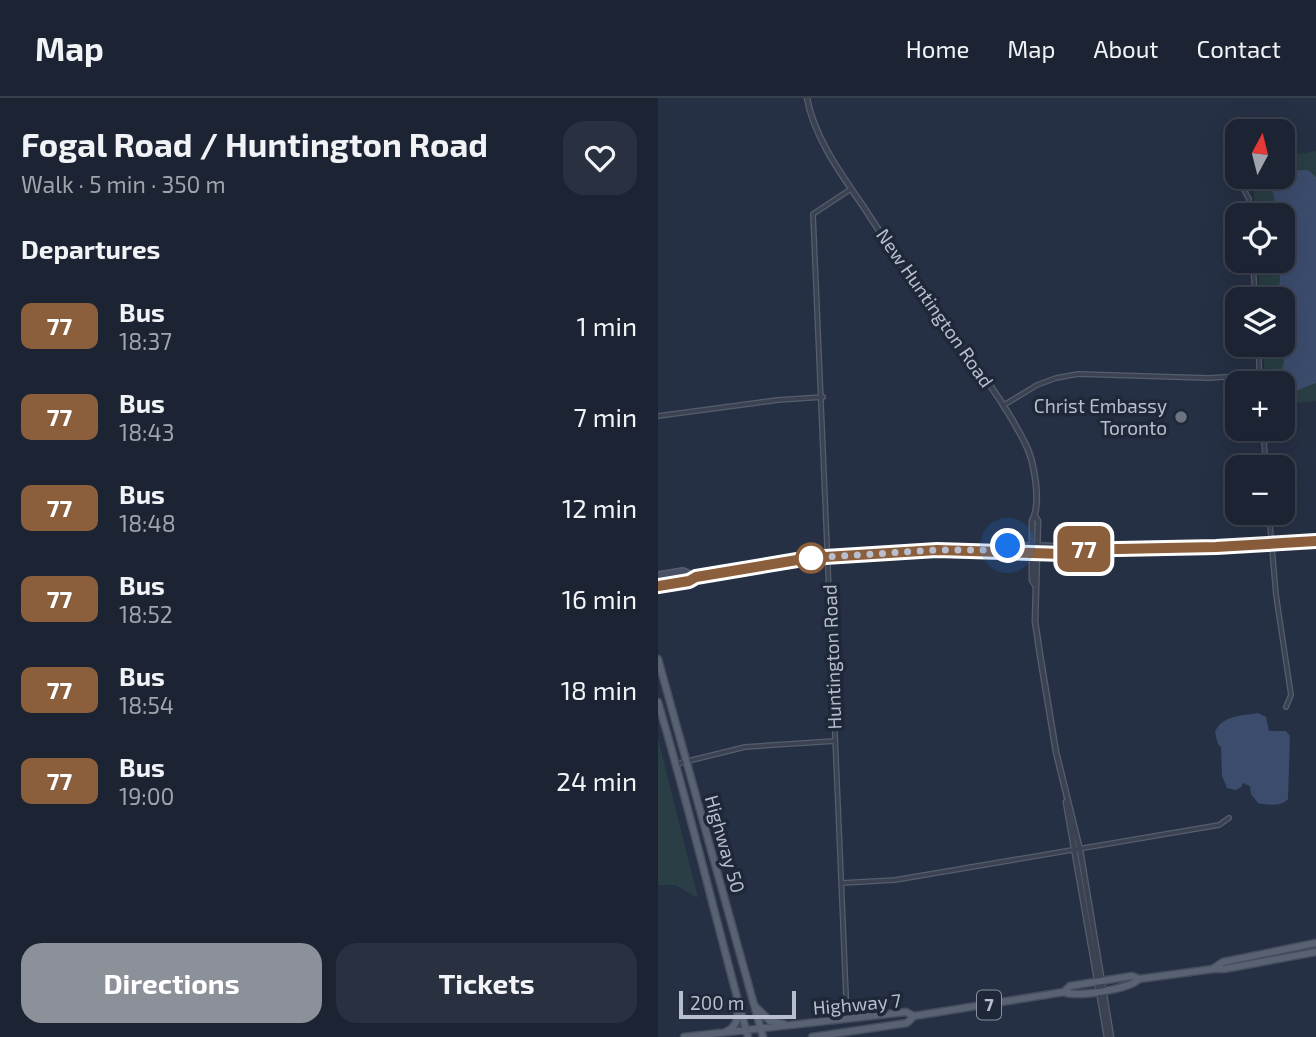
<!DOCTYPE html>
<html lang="en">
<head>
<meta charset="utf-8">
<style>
  body { margin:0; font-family:"Exo 2",sans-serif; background:#29303f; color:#f1f3f6; height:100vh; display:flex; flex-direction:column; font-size:26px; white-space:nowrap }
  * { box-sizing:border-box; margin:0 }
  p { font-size:23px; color:#a0a4ac }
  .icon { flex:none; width:38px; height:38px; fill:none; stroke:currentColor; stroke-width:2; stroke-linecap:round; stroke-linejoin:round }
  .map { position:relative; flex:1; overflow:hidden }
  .side { display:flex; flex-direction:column; background:#1c2433; width:658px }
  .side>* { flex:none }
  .badge { padding:0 14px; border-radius:10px; font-size:24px; line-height:46px }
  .needle { width:46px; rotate:7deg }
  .fabs { position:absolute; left:567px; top:21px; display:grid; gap:14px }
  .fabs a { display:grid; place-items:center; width:70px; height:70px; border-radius:14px; background:#1c2433; box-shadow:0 7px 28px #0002,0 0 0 2px #3a414e; font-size:35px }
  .scale { position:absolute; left:21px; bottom:18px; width:117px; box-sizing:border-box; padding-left:7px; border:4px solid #b8becd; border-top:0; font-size:19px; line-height:24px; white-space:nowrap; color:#b8becd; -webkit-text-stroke:5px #1f2839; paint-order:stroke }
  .you { position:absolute; width:35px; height:35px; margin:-18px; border:5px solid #fff; border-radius:50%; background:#1a73e8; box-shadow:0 0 0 10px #1a73e833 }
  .map>.badge { position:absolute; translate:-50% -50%; box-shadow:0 0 0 4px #fff }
  h2 { padding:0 21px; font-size:26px; line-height:63px }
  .round { display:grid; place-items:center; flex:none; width:74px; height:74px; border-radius:21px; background:#29303f }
  .headline { display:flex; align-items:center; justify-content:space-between; height:119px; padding:0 21px }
  h1 { font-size:33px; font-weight:700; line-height:52px }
  .cta { display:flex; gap:14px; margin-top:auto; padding:14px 21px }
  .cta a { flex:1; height:80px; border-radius:21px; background:#8c9099; color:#fff; font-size:28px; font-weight:700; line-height:80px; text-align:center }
  .cta a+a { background:#29303f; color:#f1f3f6 }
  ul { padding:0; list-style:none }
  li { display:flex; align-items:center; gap:21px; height:91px; padding:0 21px }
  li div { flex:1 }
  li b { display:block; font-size:26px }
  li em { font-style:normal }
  li .badge { min-width:77px; font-weight:700; text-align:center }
  header { display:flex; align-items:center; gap:42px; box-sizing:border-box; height:98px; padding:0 35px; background:#1c2433; border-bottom:2px solid #3a414e }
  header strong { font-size:33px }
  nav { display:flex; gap:38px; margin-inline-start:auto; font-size:24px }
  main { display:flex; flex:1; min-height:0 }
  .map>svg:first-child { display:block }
  .green { fill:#293f45 }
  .water { fill:#3c4c6d }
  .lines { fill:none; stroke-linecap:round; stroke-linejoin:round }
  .minor-casing { stroke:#565e6e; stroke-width:6 }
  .tertiary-casing { stroke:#565e6e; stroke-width:7 }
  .secondary-casing { stroke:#565e6e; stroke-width:8 }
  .primary-casing { stroke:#454c5d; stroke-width:9 }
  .minor { stroke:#3b4353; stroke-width:3.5 }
  .tertiary { stroke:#3b4353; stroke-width:4.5 }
  .secondary { stroke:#495166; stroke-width:5 }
  .primary { stroke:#596273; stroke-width:6 }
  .line-casing { stroke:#fff; stroke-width:16 }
  .line { stroke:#8b5e3c; stroke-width:10 }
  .walk { stroke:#b8becd; stroke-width:7; stroke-dasharray:0 12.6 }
  .worship-dot { fill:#6b7280; stroke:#1f2839; stroke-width:2.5 }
  .stop-dot { fill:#fff; stroke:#8b5e3c; stroke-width:3.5 }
  .labels { text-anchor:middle; stroke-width:7; stroke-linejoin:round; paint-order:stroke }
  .shield { fill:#1f2839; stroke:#8a91a1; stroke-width:2 }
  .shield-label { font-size:18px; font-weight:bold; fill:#b8becd }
  .street-label { font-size:19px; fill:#b8becd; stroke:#1f2839 }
  .poi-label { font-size:19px; fill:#b8becd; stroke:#1f2839; text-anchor:end }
</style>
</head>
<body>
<header>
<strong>Map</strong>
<nav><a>Home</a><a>Map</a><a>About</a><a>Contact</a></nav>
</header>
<main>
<section class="side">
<div class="headline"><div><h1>Fogal Road / Huntington Road</h1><p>Walk · 5 min · 350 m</p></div><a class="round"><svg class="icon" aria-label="heart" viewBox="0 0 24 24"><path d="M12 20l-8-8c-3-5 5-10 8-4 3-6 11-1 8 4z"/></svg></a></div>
<h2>Departures</h2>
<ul>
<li><span class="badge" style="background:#8b5e3c;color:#fff">77</span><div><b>Bus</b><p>18:37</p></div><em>1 min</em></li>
<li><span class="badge" style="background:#8b5e3c;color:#fff">77</span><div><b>Bus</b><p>18:43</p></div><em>7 min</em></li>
<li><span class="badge" style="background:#8b5e3c;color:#fff">77</span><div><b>Bus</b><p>18:48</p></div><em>12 min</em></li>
<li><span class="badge" style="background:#8b5e3c;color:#fff">77</span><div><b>Bus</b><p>18:52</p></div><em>16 min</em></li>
<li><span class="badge" style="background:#8b5e3c;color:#fff">77</span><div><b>Bus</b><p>18:54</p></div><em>18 min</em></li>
<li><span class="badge" style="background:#8b5e3c;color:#fff">77</span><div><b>Bus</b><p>19:00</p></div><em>24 min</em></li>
</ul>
<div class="cta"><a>Directions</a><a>Tickets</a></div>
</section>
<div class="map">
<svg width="658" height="939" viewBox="0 0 658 939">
  <rect width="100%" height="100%" fill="#263044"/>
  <path class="green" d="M 658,53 L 658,303 L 625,306 L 625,285 L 607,285 L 605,247 L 625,247 L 625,201 L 602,201 L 600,163 L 625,163 L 625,117 L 597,117 L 595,79 L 625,79 L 625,59 Z
    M 0,641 L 40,800 L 17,787 L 0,787 Z"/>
  <path class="water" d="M 650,72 L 658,79 L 658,285 L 640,292 L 625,291 L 625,285 L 620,285 L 626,264 L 624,247 L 625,201 L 619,201 L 622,183 L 621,163 L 625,163 L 625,117 L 619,117 C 618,106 612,87 615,79 L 625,79 L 625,73 Z
    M 600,615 L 608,619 L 611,633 L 628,633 L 632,638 L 630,701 C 623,709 610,707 600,705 L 593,696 L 592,688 L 585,685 L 583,689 L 578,692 L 569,690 L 564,678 L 563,649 L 560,646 L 557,634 C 564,617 584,618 600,615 Z"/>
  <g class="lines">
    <g class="minor-casing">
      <path id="minor" d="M 580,81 L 591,101 L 592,117
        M 595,163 L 597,201
        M 600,247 L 602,285
        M 346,307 L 379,287 L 398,280 L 420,276 L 550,280 L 602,277
        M 0,318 L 120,302 L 165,299
        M 605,331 L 608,369
        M 611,415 L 618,497 L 633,597 L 628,609
        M 18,666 L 87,649 L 177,643
        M 184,785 L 237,782 L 561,727 L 571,720
        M 189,921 L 155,116 L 193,91"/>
    </g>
    <g class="tertiary-casing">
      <path id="tertiary" d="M 149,0 C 156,39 183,76 205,108 C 230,147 256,185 284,222 C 313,261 345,301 367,345 C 376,362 384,405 374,423 L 374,482 L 377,487
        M 377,418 L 380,423 L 377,523 L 382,557 L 398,654 L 422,752 L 453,939
        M 343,452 C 355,446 399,446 411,452
        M 0,481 L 31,476
        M 28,483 L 38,479 C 119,465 200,452 282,452 C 324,451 363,455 405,455 L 411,452 L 558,449 L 658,443
        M 408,704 L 449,939"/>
    </g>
    <g class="secondary-casing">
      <path id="secondary" d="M 0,477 L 25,473 L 30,475
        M 0,490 L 31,483"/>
    </g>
    <g class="primary-casing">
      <path id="primary" d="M 0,561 L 105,939
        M 0,604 C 33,715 59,828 90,939
        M 556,870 L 565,864 L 658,845
        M 406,894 L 412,888 L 474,878 L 481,881 L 555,871 L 566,871 L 658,854
        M 98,909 L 112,923 L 126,926
        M 67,934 C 76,931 81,922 79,912
        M 26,939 L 248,914 L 256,918
        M 154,939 L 249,925 L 256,918 L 406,894 C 418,900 472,891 481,881"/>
    </g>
    <use href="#minor" class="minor"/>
    <use href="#tertiary" class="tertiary"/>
    <use href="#secondary" class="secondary"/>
    <use href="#primary" class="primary"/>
  </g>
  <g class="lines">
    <g class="line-casing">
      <path id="line" d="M 0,488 L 31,483 L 38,479 L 151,460 L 279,452 L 405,456 L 411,452 L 558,449 L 658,443"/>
    </g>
    <use href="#line" class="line"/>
    <path class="walk" d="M 153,460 L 151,460 L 279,452 L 342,452 L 350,448"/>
  </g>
  <circle class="worship-dot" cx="523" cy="319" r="7"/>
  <circle class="stop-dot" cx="153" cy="460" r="14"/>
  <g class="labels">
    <rect class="shield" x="319" y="892.5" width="24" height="29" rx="5"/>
    <g class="shield-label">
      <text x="331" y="913">7</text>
    </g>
    <g class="street-label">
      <text transform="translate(277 210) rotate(55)" y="7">New Huntington Road</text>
      <text transform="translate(174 559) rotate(-92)" y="7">Huntington Road</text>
      <text transform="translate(67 746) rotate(74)" y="7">Highway 50</text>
      <text transform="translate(199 906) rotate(-5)" y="7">Highway 7</text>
    </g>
    <g class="poi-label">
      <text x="509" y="315">Christ Embassy<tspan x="509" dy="22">Toronto</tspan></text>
    </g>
  </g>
</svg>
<div class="fabs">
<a><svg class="needle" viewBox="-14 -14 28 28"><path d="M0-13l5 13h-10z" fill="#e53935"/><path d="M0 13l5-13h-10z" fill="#a0a4ac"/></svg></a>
<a><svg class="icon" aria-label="locate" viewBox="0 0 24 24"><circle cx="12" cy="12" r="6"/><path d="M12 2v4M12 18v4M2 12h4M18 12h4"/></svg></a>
<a><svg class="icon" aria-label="layers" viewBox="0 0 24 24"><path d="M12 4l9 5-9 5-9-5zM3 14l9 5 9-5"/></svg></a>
<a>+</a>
<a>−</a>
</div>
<div class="scale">200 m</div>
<div class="you" style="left:350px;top:448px"></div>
<b class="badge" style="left:426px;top:451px;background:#8b5e3c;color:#fff">77</b>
</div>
</main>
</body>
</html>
